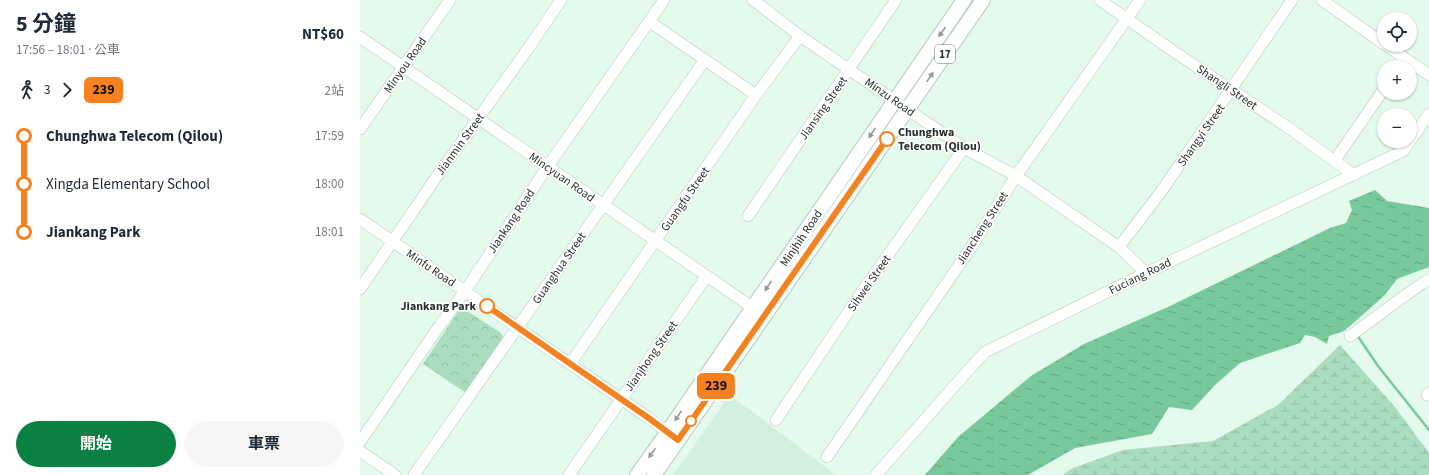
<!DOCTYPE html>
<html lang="zh-TW">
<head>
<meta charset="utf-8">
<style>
  body { margin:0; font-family:"Source Sans 3","Noto Sans TC",sans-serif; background:#f6f6f7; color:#1f2937; height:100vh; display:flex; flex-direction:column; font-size:15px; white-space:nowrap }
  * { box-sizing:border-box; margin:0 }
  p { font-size:13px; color:#747a83 }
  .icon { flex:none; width:22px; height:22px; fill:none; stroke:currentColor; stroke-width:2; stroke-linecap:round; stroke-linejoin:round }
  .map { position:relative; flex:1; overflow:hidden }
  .side { display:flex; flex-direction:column; background:#fff; width:360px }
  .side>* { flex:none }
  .badge { padding:0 8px; border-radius:6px; font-size:14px; line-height:26px }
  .fabs { position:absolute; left:1017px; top:12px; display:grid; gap:8px }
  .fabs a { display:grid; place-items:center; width:40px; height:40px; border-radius:50%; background:#fff; box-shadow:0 1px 3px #0004; font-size:20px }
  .map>.badge { position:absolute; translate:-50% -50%; box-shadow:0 0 0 2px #fff }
  .legs { display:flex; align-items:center; gap:6px; height:44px; padding:0 16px; font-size:13px }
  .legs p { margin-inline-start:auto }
  .headline { display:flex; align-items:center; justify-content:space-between; height:68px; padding:0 16px }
  h1 { font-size:22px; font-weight:700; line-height:30px }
  .cta { display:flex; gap:8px; margin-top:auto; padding:8px 16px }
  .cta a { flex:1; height:46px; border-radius:24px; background:#0b8043; color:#fff; font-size:16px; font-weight:700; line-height:46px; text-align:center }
  .cta a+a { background:#f6f6f7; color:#1f2937 }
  ul { padding:0 16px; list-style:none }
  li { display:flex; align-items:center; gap:14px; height:48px; font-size:15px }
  li i { display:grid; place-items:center; width:6px; height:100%; margin:0 5px; background:currentColor }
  li i::after { content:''; width:10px; height:10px; margin:-5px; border:3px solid; border-radius:50%; background:#fff }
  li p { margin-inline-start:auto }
  li:first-child i { background:linear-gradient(#0000 50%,currentColor 0) }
  li:last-child i { background:linear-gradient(currentColor 50%,#0000 0) }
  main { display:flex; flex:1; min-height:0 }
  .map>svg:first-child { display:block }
  .built { fill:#d2f0dd }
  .forest { fill:url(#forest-crowns) }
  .wetland { fill:url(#wetland-marsh) }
  .water { fill:url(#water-ripples) }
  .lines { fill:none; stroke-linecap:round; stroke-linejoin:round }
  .stream { stroke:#77c99c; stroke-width:2.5 }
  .minor-casing { stroke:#b5cbbd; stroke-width:12 }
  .major-casing { stroke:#b5cbbd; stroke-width:16 }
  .minor { stroke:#fff; stroke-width:11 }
  .major { stroke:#fff; stroke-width:14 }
  .oneway { fill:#949896 }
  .line-1-casing { stroke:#fff; stroke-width:9 }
  .line-1 { stroke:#f58220; stroke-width:6 }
  .stop-1-dot { fill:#fff; stroke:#f58220; stroke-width:2 }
  .labels { text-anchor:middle; stroke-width:3.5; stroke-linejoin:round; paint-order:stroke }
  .shield { fill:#fff; stroke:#69706c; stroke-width:1 }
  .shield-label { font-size:11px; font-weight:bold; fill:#29322d }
  .street-label { font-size:12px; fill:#29322d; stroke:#fff }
  .stop-label { font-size:12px; font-weight:bold; fill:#29322d; stroke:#fff; text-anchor:start }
</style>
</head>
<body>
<main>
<section class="side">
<div class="headline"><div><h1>5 分鐘</h1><p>17:56 – 18:01 · 公車</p></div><b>NT$60</b></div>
<div class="legs"><svg class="icon" aria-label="walk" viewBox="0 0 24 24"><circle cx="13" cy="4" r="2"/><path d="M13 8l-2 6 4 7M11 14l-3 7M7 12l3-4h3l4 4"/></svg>3<svg class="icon" aria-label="forward" viewBox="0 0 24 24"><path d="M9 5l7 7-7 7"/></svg><b class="badge" style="background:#f58220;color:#111">239</b><p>2站</p></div>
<ul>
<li><i style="color:#f58220"></i><b>Chunghwa Telecom (Qilou)</b><p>17:59</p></li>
<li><i style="color:#f58220"></i><span>Xingda Elementary School</span><p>18:00</p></li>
<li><i style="color:#f58220"></i><b>Jiankang Park</b><p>18:01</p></li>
</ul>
<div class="cta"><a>開始</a><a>車票</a></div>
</section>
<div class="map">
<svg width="1069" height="475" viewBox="0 0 1069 475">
  <defs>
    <pattern id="forest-crowns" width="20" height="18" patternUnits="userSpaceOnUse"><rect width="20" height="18" fill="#aadcbe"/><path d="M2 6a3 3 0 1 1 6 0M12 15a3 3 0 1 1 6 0" fill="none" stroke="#92bda4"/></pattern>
    <pattern id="wetland-marsh" width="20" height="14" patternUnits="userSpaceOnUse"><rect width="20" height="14" fill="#aadcbe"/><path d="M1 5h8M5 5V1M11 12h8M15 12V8" fill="none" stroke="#92bda4"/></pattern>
    <pattern id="water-ripples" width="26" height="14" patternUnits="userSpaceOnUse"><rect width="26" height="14" fill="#77c99c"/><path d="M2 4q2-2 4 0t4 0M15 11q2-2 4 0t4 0" fill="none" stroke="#62a480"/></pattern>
  </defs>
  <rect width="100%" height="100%" fill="#e4faec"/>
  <path class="built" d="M 370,395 L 476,475 L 313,475 Z"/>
  <path class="forest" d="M 101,307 L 141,333 L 143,337 L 106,393 L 63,364 Z"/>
  <path class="wetland" d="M 980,345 L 1035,407 L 1069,453 L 1069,475 L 702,475 L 713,468 L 763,450 L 853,441 L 918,405 Z"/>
  <path class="water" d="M 1015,190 L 1027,201 L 1069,208 L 1069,267 L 1037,279 L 1025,295 L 990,326 L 984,331 L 969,336 L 967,344 L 955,337 L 945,335 L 940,343 L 880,363 L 855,385 L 832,410 L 809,407 L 792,434 L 715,448 L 668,475 L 565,475 L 598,437 L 671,376 L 724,344 L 810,306 L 970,228 L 986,223 L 992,210 L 989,201 Z"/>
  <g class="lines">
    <path class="stream" d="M 997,335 L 1018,366 L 1069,430"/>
    <g class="minor-casing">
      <path id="minor" d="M 393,0 L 440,36 L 604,148 L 656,176 L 759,247 L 786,273
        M 740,0 L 819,55 L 926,126 L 994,175
        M 962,0 L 1024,44
        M 290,22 L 396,95
        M 0,37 L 399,312
        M 1026,45 L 1069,75
        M 1039,67 L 1045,58
        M 0,129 L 90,0
        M 975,160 L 1024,89
        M 388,216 L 536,0
        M 0,219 L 290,419 L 313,436
        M 759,247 L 803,189 L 932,0
        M 0,289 L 75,179 L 172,43 L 201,0
        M 990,336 C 1015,318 1038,300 1063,283 L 1069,280
        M 210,364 L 396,95 L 440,36
        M 1067,395 L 1069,393
        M 416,420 L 499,296 L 604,148
        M 0,442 L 80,325 L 105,291 L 188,166 L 304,0
        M 0,451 L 35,475
        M 467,457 L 608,252 L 656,176 L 780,0
        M 54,475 L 344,61
        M 209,475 L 346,277
        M 516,475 L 604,375 L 625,352 L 786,273 L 1043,151 L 1069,114"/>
    </g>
    <g class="major-casing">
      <path id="major" d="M 277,475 L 302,440 L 604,0
        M 294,475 L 623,0"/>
    </g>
    <use href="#minor" class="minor"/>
    <use href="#major" class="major"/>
  </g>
  <defs><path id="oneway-solid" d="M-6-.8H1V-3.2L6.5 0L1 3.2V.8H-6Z"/></defs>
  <g class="oneway">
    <use href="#oneway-solid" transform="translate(582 32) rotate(125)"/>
    <use href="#oneway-solid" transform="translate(570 77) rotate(-56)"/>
    <use href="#oneway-solid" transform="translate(512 133) rotate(124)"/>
    <use href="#oneway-solid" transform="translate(408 286) rotate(124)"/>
    <use href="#oneway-solid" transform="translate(318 416) rotate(124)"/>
    <use href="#oneway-solid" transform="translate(292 453) rotate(126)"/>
  </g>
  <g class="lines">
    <g class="line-1-casing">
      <path id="line-1" d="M 127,306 L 290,419 L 318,440 L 527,139"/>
    </g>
    <use href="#line-1" class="line-1"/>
  </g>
  <g class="stop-1-dot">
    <circle cx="527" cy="139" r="7"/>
    <circle cx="127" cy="306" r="7"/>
    <circle cx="331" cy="421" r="5"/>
  </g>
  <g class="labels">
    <rect class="shield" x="575" y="45" width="20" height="18" rx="3"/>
    <g class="shield-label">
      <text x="585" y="58">17</text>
    </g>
    <g class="street-label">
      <text transform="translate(45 65) rotate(-55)" y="4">Minyou Road</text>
      <text transform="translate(867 87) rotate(34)" y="4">Shangli Street</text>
      <text transform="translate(530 97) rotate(35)" y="4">Minzu Road</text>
      <text transform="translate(463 108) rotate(-55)" y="4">Jiansing Street</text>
      <text transform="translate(841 135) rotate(-55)" y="4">Shangyi Street</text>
      <text transform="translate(100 144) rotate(-54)" y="4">Jianmin Street</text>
      <text transform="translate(202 177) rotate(35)" y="4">Mincyuan Road</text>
      <text transform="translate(325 199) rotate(-55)" y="4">Guangfu Street</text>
      <text transform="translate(151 221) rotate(-56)" y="4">Jiankang Road</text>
      <text transform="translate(622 228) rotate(-57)" y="4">Jiancheng Street</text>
      <text transform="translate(441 238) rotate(-56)" y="4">Minjhih Road</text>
      <text transform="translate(71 268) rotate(34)" y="4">Minfu Road</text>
      <text transform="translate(199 268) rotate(-55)" y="4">Guanghua Street</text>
      <text transform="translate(780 276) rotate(-26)" y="4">Fuciang Road</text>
      <text transform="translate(509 283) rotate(-55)" y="4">Sihwei Street</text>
      <text transform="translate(291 356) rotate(-55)" y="4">Jianjhong Street</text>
    </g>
    <g class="stop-label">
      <text x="538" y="136">Chunghwa<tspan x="538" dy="14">Telecom (Qilou)</tspan></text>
      <text x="116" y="310" text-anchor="end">Jiankang Park</text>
    </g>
  </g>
</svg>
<div class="fabs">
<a><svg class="icon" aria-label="locate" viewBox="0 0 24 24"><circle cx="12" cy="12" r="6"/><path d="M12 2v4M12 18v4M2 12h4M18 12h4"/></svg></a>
<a>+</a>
<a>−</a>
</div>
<b class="badge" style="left:356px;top:386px;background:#f58220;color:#111">239</b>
</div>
</main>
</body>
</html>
